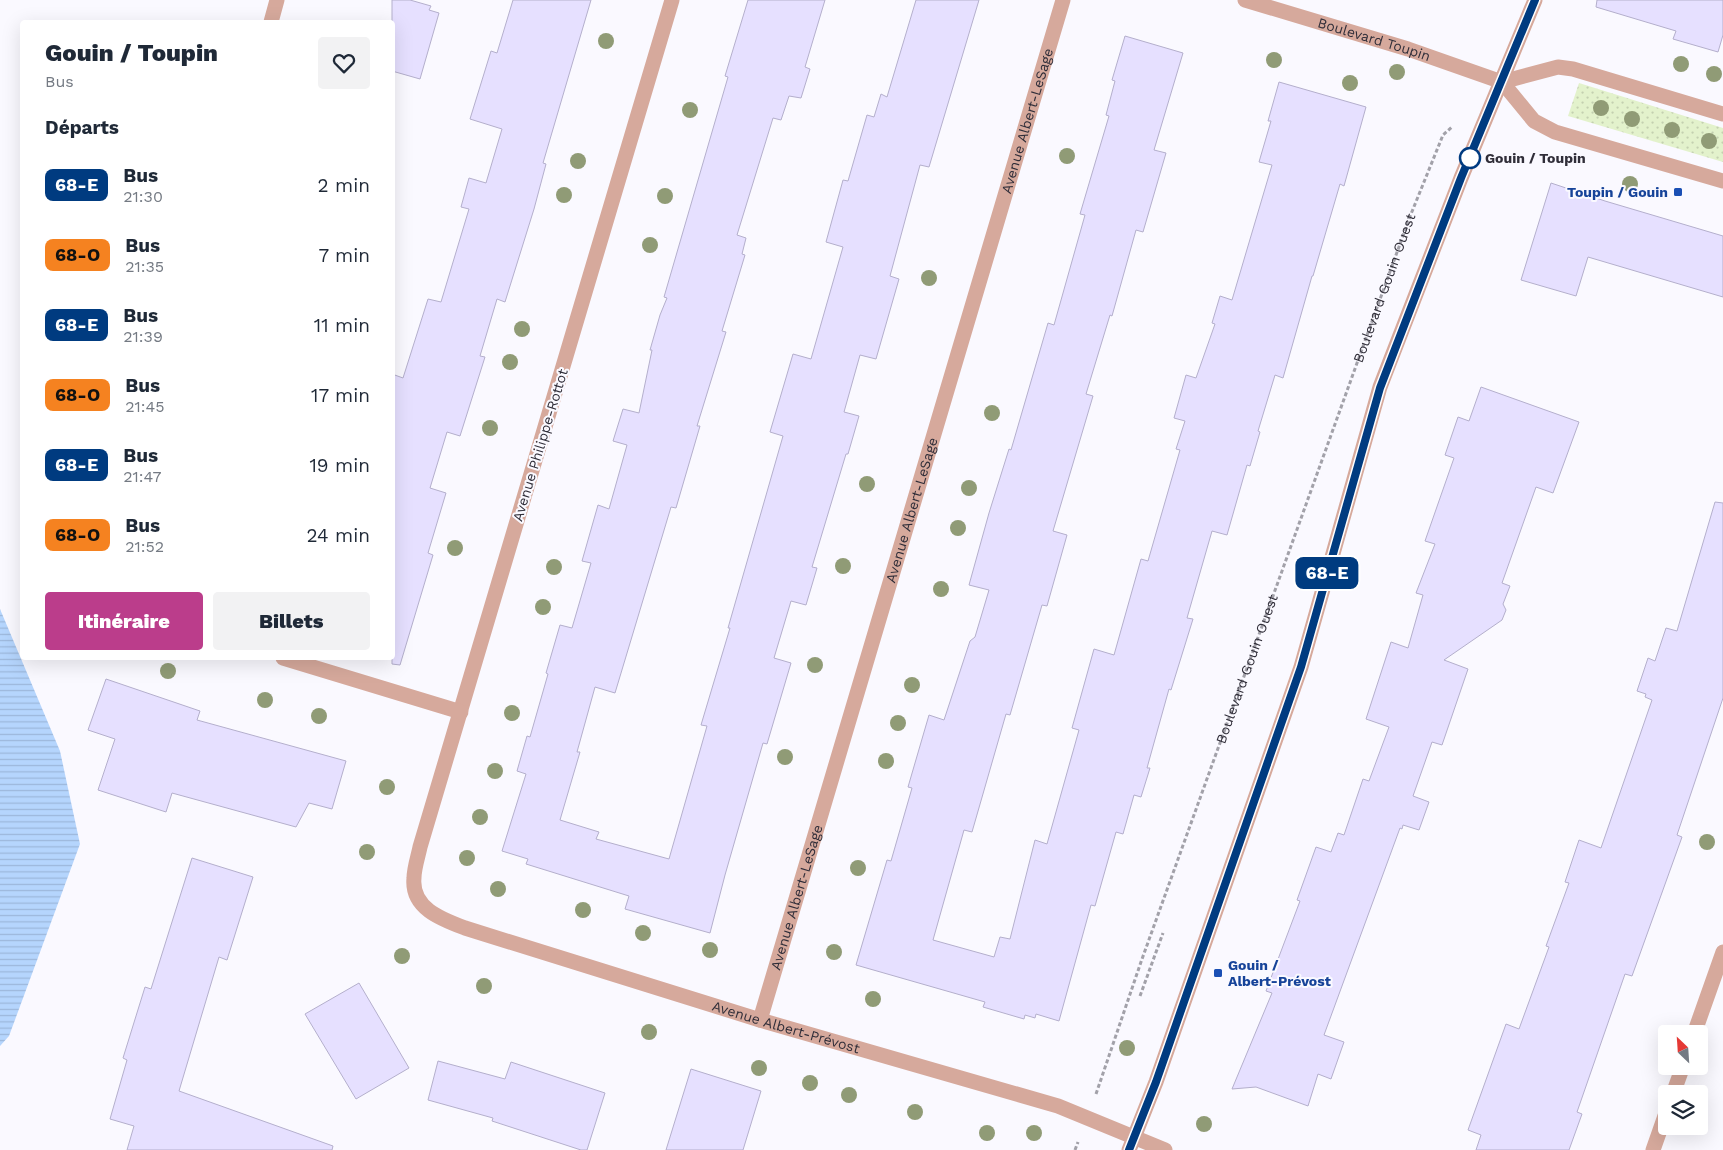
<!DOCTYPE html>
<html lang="fr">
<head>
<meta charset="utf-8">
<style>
  body { margin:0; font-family:"Work Sans",sans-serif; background:#f2f2f3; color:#1f2937; height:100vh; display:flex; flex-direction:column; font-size:19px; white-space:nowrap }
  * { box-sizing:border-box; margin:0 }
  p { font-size:16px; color:#747a83 }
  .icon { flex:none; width:28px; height:28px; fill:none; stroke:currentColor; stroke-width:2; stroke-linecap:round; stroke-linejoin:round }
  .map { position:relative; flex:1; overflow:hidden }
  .side { position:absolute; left:20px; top:20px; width:375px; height:640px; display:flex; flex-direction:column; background:#fff; border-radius:5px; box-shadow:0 5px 20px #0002 }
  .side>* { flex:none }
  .badge { padding:0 10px; border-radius:8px; font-size:18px; line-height:32px }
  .needle { width:32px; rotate:335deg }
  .fabs { position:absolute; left:1658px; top:1025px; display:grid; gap:10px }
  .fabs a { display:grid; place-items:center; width:50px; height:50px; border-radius:5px; background:#fff; box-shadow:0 5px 20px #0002; font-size:25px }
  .map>.badge { position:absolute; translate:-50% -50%; box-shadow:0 0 0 2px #fff }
  h2 { padding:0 25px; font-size:19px; line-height:45px }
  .round { display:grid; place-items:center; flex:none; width:52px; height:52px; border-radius:5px; background:#f2f2f3 }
  .summary { display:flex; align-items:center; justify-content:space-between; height:85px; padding:0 25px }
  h1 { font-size:24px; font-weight:800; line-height:38px }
  .primary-button { display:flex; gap:10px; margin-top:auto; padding:10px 25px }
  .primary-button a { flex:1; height:58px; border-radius:5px; background:#bb3d8b; color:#fff; font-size:20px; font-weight:800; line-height:58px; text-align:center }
  .primary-button a+a { background:#f2f2f3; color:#1f2937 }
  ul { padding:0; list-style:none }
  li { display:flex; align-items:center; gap:15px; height:70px; padding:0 25px }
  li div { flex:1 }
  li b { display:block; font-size:19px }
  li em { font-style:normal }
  li .badge { min-width:55px; font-weight:700; text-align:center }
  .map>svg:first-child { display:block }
  .grass { fill:url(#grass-dots) }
  .water { fill:url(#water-rules) }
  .building { fill:#e6e0ff; stroke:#b4afcc }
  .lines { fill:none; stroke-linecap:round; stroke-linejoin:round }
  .path { stroke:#a2a1a9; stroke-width:3; stroke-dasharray:4 2.5; stroke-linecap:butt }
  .minor { stroke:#d6a99c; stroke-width:15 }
  .tree { fill:#909b76 }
  .line-casing { stroke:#fff; stroke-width:11 }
  .line { stroke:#003b80; stroke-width:8 }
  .stop-dot { fill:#fff; stroke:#003b80; stroke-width:2.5 }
  .transit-dot { fill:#1a4fb4; stroke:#faf9ff; stroke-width:2 }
  .labels { text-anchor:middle; stroke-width:4; stroke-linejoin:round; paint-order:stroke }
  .street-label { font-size:14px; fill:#302e39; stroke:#faf9ff }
  .stop-label { font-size:14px; font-weight:bold; fill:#302e39; stroke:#faf9ff; text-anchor:start }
  .transit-label { font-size:14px; font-weight:bold; fill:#164399; stroke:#faf9ff; text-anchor:end }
</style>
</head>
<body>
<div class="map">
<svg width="1723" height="1150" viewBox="0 0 1723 1150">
  <defs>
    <pattern id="grass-dots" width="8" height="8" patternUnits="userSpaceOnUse" patternTransform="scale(1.25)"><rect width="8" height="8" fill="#e3f2cc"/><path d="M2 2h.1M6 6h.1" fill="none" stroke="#c3d0b0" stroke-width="1.8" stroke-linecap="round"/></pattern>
    <pattern id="water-rules" width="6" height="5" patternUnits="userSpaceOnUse" patternTransform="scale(1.25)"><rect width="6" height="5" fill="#b5d5fd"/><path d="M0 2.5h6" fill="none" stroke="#9cb7da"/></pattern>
  </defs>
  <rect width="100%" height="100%" fill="#faf9ff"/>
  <path class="grass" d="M 1579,83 L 1723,128 L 1723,162 L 1568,116 Z"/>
  <path class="water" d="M 0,609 L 60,751 L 80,844 L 9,1036 L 0,1046 Z"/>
  <path class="building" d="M 392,0 L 410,0 L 431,6 L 429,10 L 439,13 L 420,79 L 392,71 Z
    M 513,0 L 591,0 L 543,163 L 546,164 L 534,209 L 505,302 L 497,299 L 480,356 L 485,357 L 460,436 L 447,432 L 430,488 L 446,493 L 428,553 L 433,555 L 400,665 L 392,664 L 392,374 L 403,378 L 428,299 L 441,302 L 469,209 L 461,207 L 469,178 L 486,183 L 502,129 L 470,119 L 491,51 L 497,53 Z
    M 748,0 L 825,0 L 805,67 L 810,69 L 801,98 L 789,96 L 781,120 L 773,118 L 737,235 L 746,238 L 742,254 L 745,255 L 722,331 L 726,332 L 697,426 L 700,426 L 676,508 L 671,507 L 615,693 L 595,687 L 577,752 L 580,752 L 560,820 L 599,832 L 596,839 L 669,859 L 707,726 L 701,725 L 730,628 L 728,628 L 783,436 L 770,432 L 793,354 L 811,359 L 843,247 L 826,242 L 843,180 L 848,181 L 867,115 L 874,117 L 881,94 L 887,97 L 916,0 L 979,0 L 929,167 L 920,165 L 890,276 L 899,279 L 876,359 L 860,355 L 844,412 L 859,416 L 848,454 L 846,454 L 812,567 L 817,568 L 806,605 L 791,601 L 774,658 L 791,663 L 767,744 L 763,743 L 725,875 L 710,933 L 625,909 L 629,896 L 526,864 L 528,859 L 502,851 L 526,774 L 517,771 L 527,736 L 530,737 L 548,674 L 546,673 L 560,625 L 572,628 L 591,563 L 582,561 L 598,505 L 609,509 L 627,445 L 613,441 L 623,409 L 639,413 L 652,350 L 650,350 L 660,315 L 667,298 L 664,297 L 728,77 L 725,76 Z
    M 1597,0 L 1723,0 L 1723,35 L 1718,52 L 1673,39 L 1676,31 L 1596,7 Z
    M 1125,36 L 1183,53 L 1154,150 L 1166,153 L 1143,232 L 1136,230 L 1112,316 L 1110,315 L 1086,394 L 1093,396 L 1053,531 L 1067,535 L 1047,606 L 1042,605 L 1010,715 L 1006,714 L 972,832 L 964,830 L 933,940 L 994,957 L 1000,937 L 1010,939 L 1035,840 L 1047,844 L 1079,730 L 1072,728 L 1094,649 L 1114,655 L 1141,559 L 1148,561 L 1180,450 L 1176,449 L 1185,421 L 1174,418 L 1186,375 L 1196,378 L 1215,324 L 1212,323 L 1220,296 L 1232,300 L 1272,165 L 1259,162 L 1271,121 L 1268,121 L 1279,82 L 1366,107 L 1344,186 L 1340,184 L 1313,276 L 1312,276 L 1283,378 L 1275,375 L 1258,431 L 1260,432 L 1250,466 L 1247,465 L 1227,535 L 1212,531 L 1187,618 L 1193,619 L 1171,690 L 1169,689 L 1147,768 L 1150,768 L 1141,797 L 1134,795 L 1123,834 L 1116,832 L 1095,906 L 1091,905 L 1059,1021 L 1036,1014 L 1035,1018 L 1025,1015 L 1024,1019 L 983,1007 L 985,1002 L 856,965 L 887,860 L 891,861 L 912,788 L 908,787 L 929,715 L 944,720 L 970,641 L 975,637 L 989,590 L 969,585 L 989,513 L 1009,449 L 1011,450 L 1048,323 L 1054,325 L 1085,215 L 1080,214 L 1109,116 L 1106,115 L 1115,81 L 1112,80 Z
    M 1551,183 L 1605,201 L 1723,236 L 1723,297 L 1588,257 L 1576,296 L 1521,280 Z
    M 1481,387 L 1579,422 L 1553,493 L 1536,487 L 1502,583 L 1510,586 L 1503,604 L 1506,610 L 1502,620 L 1444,660 L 1468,669 L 1442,745 L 1432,742 L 1413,796 L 1429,802 L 1419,830 L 1403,825 L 1402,829 L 1400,828 L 1324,1035 L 1344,1042 L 1331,1079 L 1318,1074 L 1308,1106 L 1256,1087 L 1232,1089 L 1272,993 L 1266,991 L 1300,901 L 1297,900 L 1316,847 L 1331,852 L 1338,833 L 1344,835 L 1363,779 L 1369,781 L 1389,727 L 1366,719 L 1391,642 L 1408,648 L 1423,595 L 1416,593 L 1435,544 L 1425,541 L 1454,458 L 1445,455 L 1458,417 L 1469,421 Z
    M 1715,502 L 1723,503 L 1723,698 L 1677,835 L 1682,837 L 1632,976 L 1625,974 L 1577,1112 L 1582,1114 L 1569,1150 L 1476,1150 L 1481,1135 L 1468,1130 L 1506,1024 L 1519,1029 L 1549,947 L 1546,946 L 1569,883 L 1565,882 L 1579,840 L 1601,848 L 1652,700 L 1645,697 L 1646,694 L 1637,691 L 1648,658 L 1655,661 L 1666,628 L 1677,631 Z
    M 106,679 L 200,711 L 197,720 L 346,761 L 332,809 L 309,803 L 296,827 L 172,793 L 166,812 L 98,790 L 115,739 L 88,730 Z
    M 192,858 L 253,877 L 227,960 L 219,957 L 179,1091 L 333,1146 L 332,1150 L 127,1150 L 134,1126 L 110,1119 L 127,1060 L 123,1058 L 145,987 L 151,989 Z
    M 359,983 L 409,1068 L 356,1099 L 305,1014 Z
    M 438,1061 L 505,1079 L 511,1062 L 605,1093 L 587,1150 L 581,1150 L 492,1121 L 493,1118 L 428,1100 Z
    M 691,1069 L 761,1091 L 743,1150 L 666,1150 Z"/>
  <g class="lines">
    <g class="path">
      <path d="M 1140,996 L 1163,933"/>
      <path id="s1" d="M 1096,1094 L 1142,959 L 1409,219 L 1443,135 L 1453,126"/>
      <path d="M 1075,1150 L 1078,1142"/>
    </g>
    <g class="minor">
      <path id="s2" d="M 672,0 L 420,847 C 418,857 414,868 414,878 C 411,908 441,919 465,928 L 760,1020 L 1058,1106 L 1165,1150"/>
      <path id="s3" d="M 1245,0 L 1408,49 L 1502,82 L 1534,121 L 1555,132 L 1723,181"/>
      <path d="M 271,22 L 277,0"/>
      <path d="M 1502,82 L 1558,67 L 1573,69 L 1723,114"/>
      <path d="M 283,658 L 461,712"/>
      <path id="s4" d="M 760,1020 L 1063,0"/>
      <path d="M 1694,1034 L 1723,952"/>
      <path d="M 1673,1094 L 1683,1066"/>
      <path d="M 1129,1150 L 1156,1082 L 1301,667 L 1380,387 L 1461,178 L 1535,0"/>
      <path d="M 1653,1150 L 1666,1113"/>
    </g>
  </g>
  <g class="tree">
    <circle cx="606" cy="41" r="8"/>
    <circle cx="1274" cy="60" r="8"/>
    <circle cx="1681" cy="64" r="8"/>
    <circle cx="1397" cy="72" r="8"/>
    <circle cx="1714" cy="74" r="8"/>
    <circle cx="1350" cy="83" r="8"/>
    <circle cx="1601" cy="108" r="8"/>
    <circle cx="690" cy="110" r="8"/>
    <circle cx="1632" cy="119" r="8"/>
    <circle cx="1672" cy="130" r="8"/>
    <circle cx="1709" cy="141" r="8"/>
    <circle cx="1067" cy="156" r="8"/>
    <circle cx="578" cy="161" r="8"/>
    <circle cx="1630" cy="184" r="8"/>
    <circle cx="564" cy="195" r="8"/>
    <circle cx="665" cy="196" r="8"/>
    <circle cx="650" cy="245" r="8"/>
    <circle cx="929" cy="278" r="8"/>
    <circle cx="522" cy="329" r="8"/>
    <circle cx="510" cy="362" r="8"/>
    <circle cx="992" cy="413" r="8"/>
    <circle cx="490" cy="428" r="8"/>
    <circle cx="867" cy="484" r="8"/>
    <circle cx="969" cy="488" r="8"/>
    <circle cx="958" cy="528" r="8"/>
    <circle cx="455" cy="548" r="8"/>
    <circle cx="843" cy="566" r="8"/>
    <circle cx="554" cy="567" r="8"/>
    <circle cx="941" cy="589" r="8"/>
    <circle cx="543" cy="607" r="8"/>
    <circle cx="815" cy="665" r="8"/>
    <circle cx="168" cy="671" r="8"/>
    <circle cx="912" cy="685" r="8"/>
    <circle cx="265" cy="700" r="8"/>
    <circle cx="512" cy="713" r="8"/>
    <circle cx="319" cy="716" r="8"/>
    <circle cx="898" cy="723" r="8"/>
    <circle cx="785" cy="757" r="8"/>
    <circle cx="886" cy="761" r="8"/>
    <circle cx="495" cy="771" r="8"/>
    <circle cx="387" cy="787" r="8"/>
    <circle cx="480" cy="817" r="8"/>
    <circle cx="1707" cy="842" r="8"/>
    <circle cx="367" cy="852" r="8"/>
    <circle cx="467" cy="858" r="8"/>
    <circle cx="858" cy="868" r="8"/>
    <circle cx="498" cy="889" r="8"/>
    <circle cx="583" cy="910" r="8"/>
    <circle cx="643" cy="933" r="8"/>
    <circle cx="710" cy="950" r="8"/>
    <circle cx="834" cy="952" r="8"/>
    <circle cx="402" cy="956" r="8"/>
    <circle cx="484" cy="986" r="8"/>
    <circle cx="873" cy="999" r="8"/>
    <circle cx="649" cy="1032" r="8"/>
    <circle cx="1127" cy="1048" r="8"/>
    <circle cx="759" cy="1068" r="8"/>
    <circle cx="810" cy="1083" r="8"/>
    <circle cx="849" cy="1095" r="8"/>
    <circle cx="915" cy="1112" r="8"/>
    <circle cx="1204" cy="1124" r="8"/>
    <circle cx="987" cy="1133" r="8"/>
    <circle cx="1034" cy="1133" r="8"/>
  </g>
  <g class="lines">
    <g class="line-casing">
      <path id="line" d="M 1129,1150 L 1156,1082 L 1301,667 L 1380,388 L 1461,178 L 1535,0"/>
    </g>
    <use href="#line" class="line"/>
  </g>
  <circle class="stop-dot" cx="1470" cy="158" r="10"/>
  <g class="transit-dot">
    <rect x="1673" y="187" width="10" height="10" rx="2.5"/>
    <rect x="1213" y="968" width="10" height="10" rx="2.5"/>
  </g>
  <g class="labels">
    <g class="street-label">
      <text dy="5" stroke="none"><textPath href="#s3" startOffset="135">Boulevard Toupin</textPath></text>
      <text dy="5" stroke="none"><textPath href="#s4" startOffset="938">Avenue Albert-LeSage</textPath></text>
      <text dy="5" stroke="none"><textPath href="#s1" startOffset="856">Boulevard Gouin Ouest</textPath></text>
      <text transform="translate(540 445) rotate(-73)" y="5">Avenue Philippe-Rottot</text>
      <text dy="5" stroke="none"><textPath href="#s4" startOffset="532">Avenue Albert-LeSage</textPath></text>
      <text dy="5" stroke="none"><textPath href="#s1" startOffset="451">Boulevard Gouin Ouest</textPath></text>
      <text dy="5" stroke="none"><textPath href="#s4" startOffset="128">Avenue Albert-LeSage</textPath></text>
      <text dy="5" stroke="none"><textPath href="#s2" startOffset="1329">Avenue Albert-Prévost</textPath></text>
    </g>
    <g class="stop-label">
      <text x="1485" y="163">Gouin / Toupin</text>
    </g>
    <g class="transit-label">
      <text x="1668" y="197">Toupin / Gouin</text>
      <text x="1228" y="970" text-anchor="start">Gouin /<tspan x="1228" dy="16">Albert-Prévost</tspan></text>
    </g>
  </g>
</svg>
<div class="fabs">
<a><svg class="needle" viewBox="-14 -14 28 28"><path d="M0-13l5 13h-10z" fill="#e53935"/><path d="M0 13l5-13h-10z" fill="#747a83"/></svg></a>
<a><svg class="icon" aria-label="layers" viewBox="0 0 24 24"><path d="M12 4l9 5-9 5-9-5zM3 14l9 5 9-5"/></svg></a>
</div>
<b class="badge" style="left:1327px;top:573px;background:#003b80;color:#fff">68-E</b>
<section class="side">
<div class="summary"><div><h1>Gouin / Toupin</h1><p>Bus</p></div><a class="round"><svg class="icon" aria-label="heart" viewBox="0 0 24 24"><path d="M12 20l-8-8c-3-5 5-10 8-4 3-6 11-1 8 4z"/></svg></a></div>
<h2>Départs</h2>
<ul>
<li><span class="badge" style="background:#003b80;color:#fff">68-E</span><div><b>Bus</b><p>21:30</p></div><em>2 min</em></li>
<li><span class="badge" style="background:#f58220;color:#111">68-O</span><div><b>Bus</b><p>21:35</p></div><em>7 min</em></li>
<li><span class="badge" style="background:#003b80;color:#fff">68-E</span><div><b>Bus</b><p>21:39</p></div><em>11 min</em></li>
<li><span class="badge" style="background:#f58220;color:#111">68-O</span><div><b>Bus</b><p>21:45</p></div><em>17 min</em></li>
<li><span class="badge" style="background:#003b80;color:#fff">68-E</span><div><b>Bus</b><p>21:47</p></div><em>19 min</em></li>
<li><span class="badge" style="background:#f58220;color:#111">68-O</span><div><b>Bus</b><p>21:52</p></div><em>24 min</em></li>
</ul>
<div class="primary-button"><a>Itinéraire</a><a>Billets</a></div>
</section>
</div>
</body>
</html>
